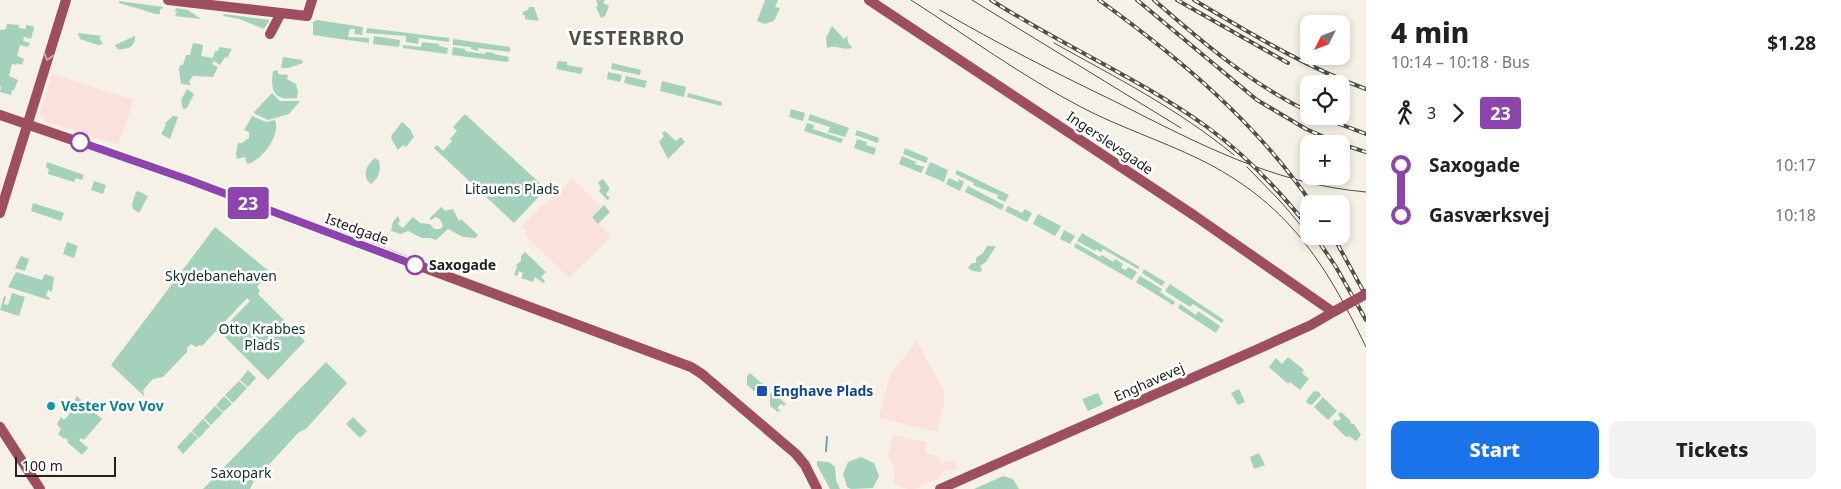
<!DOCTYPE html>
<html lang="en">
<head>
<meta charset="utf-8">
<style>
  body { margin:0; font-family:"Noto Sans",sans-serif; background:#f2f2f2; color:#202124; height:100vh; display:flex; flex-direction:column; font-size:19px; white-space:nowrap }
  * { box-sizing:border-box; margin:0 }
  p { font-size:16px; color:#757577 }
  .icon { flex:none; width:28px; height:28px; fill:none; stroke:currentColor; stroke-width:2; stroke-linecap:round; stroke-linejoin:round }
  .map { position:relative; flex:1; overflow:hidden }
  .side { display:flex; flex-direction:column; background:#fff; width:475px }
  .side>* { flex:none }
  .badge { padding:0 10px; border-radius:4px; font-size:18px; line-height:32px }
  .needle { width:32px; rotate:228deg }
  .controls { position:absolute; left:1300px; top:15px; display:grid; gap:10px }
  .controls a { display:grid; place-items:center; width:50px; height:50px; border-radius:10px; background:#fff; box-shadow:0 2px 8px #0003; font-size:25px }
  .scale { position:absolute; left:15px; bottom:12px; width:101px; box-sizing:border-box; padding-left:5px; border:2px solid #24221e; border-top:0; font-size:14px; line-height:18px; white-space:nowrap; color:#24221e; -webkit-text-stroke:4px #fff; paint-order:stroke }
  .map>.badge { position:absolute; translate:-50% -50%; box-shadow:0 0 0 2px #fff }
  .legs { display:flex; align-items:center; gap:8px; height:55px; padding:0 25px; font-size:16px }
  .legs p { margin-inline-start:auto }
  .head { display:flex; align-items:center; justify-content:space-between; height:85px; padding:0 25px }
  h1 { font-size:28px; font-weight:800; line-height:38px }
  .primary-button { display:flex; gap:10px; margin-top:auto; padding:10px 25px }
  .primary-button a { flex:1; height:58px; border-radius:10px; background:#1a73e8; color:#fff; font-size:20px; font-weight:800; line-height:58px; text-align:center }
  .primary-button a+a { background:#f2f2f2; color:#202124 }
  ul { padding:0 25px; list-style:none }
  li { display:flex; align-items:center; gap:18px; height:50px; font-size:19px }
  li i { display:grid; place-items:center; width:8px; height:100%; margin:0 6px; background:currentColor }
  li i::after { content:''; width:12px; height:12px; margin:-6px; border:4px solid; border-radius:50%; background:#fff }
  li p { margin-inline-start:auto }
  li:first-child i { background:linear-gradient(#0000 50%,currentColor 0) }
  li:last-child i { background:linear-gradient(currentColor 50%,#0000 0) }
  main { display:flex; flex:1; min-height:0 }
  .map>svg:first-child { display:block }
  .education { fill:#fbe1db }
  .green { fill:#a3d1bb }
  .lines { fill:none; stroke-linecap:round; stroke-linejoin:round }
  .stream { stroke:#6f9bd1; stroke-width:2 }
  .secondary { stroke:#9d4f5f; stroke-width:10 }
  .tram { stroke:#514f49; stroke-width:1 }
  .rail-casing { stroke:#514f49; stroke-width:4 }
  .rail { stroke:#fff; stroke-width:2; stroke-dasharray:5.5; stroke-linecap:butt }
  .secondary-bridge { stroke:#9d4f5f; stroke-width:10 }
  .oneway { stroke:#cea7af }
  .line-1-casing { stroke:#fff; stroke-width:11 }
  .line-1 { stroke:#8e44ad; stroke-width:8 }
  .stop-1-dot { fill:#fff; stroke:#8e44ad; stroke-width:2.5 }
  .transit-dot { fill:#1a4fb4; stroke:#fff; stroke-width:2 }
  .culture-dot { fill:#0f9aa8; stroke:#fff; stroke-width:2 }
  .labels { text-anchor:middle; stroke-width:5; stroke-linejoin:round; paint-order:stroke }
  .street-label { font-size:14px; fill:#24221e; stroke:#fff }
  .park-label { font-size:14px; fill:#0d3224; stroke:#fff }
  .stop-label { font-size:14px; font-weight:bold; fill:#24221e; stroke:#fff; text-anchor:start }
  .transit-label { font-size:14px; font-weight:bold; fill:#164399; stroke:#fff; text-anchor:start }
  .culture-label { font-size:14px; font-weight:bold; fill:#0d838f; stroke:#fff; text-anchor:start }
  .district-label { font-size:19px; font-weight:bold; letter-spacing:1px; fill:#514e44; stroke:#fff }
</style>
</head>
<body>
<main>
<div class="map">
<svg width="1366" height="489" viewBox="0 0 1366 489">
  <rect width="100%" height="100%" fill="#f6f1e6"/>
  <path class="education" d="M 52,74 L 134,100 L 119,143 L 115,144 L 44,121 L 45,119 L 39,117 Z
    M 572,178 L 601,207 L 592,217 L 611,237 L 569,278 L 524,234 L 527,231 L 522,227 L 541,206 L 544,206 L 556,194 L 557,194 Z
    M 917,341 L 943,389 L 945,400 L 938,432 L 879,418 L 890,375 Z
    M 893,435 L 927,442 L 925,453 L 937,456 L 941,462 L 956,460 L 957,470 L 943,471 L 939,478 L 914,489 L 908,489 L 894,484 L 894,469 L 888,455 Z"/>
  <path class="green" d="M 596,0 L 605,0 L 603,3 L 609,6 L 605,16 L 601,18 L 596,7 L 598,6 Z
    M 765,0 L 778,0 L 775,7 L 780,8 L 774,21 L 765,24 L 757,21 Z
    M 119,1 L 163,7 L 162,9 L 160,9 L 160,14 L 156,14 L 119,3 Z
    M 529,7 L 534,7 L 539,21 L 525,19 L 525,15 L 523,15 L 523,12 L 528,10 Z
    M 176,8 L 188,10 L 201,19 L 175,16 L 177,12 L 175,11 Z
    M 224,14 L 270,20 L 264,29 L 239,19 L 223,16 Z
    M 317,20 L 363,27 L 362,35 L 354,34 L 355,29 L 350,29 L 348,37 L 369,38 L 369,43 L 313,35 L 313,22 Z
    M 7,24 L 19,25 L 19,28 L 26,29 L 26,25 L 33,26 L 34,28 L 31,39 L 24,37 L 23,41 L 30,43 L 28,47 L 20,45 L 17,56 L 24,59 L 22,65 L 17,63 L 16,65 L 12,64 L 9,76 L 18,80 L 14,90 L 12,90 L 11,95 L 0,92 L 1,87 L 0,86 L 0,30 L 6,29 Z
    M 832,26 L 844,39 L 847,36 L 848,42 L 852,48 C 841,51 838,44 827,48 L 826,38 Z
    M 367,28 L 449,38 L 449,42 L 419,38 L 418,44 L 406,42 L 406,36 L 366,33 Z
    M 78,33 L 102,36 L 99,38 L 103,44 L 98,45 L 80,39 Z
    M 135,36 C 136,48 126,50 117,49 L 115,45 Z
    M 374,36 L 400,40 L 399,47 L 373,44 Z
    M 453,39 L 510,47 L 510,52 L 478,48 L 478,51 L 471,49 L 471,47 L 453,45 Z
    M 422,42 L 439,44 L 439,46 L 448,48 L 447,54 L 403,48 L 403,45 L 421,47 Z
    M 193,43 L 203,45 L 201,56 L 213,58 L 215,51 L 218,51 L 219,47 L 232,49 L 227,58 L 225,57 L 220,65 L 214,61 L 212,64 L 218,67 L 213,77 L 195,76 L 194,75 L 189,81 L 191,85 L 181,84 L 179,70 L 180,65 L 183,65 L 186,55 L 190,55 Z
    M 453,47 L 465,49 L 465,51 L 485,54 L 486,52 L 494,53 L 494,54 L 509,57 L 508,62 L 452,55 Z
    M 283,57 L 302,60 L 303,63 L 288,68 L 281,68 Z
    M 558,61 L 567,62 L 567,65 L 583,68 L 581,74 L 556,69 Z
    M 612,63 L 641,70 L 640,75 L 611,69 Z
    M 278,70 L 278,74 L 288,75 L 287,79 L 296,84 L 298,92 L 297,98 C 274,101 270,92 273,71 Z
    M 608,72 L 622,75 L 620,82 L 607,79 Z
    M 626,76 L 647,81 L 645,88 L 624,83 Z
    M 662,81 L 686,87 L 684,97 L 660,91 Z
    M 187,89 L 194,94 L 187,108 L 183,109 L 181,100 Z
    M 272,93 L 280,101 L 300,101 L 289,114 L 268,120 L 255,114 L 254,112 Z
    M 688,93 L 722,102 L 721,106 L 687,97 Z
    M 791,109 L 805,113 L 803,121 L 789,117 Z
    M 465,114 L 546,189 L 514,223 L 434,148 L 437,145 L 443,151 L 452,141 L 450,139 L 457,131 L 453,127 Z
    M 810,114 L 849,128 L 845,137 L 828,132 L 830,127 L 808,120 Z
    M 173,116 L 178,117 L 170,139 L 161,134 L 166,125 L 165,123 Z
    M 252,116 L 266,122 L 275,120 C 281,135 262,161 247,164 L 245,157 L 237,159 L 236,153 L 238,143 L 242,143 L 249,138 L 249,132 L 244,130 Z
    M 402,122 L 410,129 L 414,137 L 406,147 L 403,145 L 398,150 L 392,140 L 391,136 Z
    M 807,123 L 814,125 L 813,129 L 843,139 L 841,143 L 804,131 Z
    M 857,130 L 879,138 L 878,143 L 855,135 Z
    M 665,131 L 676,141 L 681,137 L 685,142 L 668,159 L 659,142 L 664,136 L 662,133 Z
    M 857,139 L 867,142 L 866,145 L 876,148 L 874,155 L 854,148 Z
    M 905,148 L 928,158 L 926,163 L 903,154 Z
    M 902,156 L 916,162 L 915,164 L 924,167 L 921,173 L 899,164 Z
    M 375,158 L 379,161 C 381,171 379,178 371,184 L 367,180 C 363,172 368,164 375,158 Z
    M 47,162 L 84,175 L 82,180 L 76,178 L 74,182 L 48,174 L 49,169 L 46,168 Z
    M 930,162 L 948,170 L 944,182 L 925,174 Z
    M 957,170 L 1009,195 L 1005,202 L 997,198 L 998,195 L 973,185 L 974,183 L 955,174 Z
    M 949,178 L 958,182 L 959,179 L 964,182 L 960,191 L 946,184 Z
    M 603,179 L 609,187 L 609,190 L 606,194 L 610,198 L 607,200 L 599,191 L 601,188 L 598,182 Z
    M 94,181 L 106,185 L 103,194 L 91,190 Z
    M 968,186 L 1004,205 L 1002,210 L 965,192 Z
    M 138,191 L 148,196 L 139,213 L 133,209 L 132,204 L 136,192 Z
    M 33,203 L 64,213 L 61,221 L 31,211 Z
    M 604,205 L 610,212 L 598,224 L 592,217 Z
    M 1008,206 L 1022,213 L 1025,209 L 1032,213 L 1027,222 L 1005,211 Z
    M 441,207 L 445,211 L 453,209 L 459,221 L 461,219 L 478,235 L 475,238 L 463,237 L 448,229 L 436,240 L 430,238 L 422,238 L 408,231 L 401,234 L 391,231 L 393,222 L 398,216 L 400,220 L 398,224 L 403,228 L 413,217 L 420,223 L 430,224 L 434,229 L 440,229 L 443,226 L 440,219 L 435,217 L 432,220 L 429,219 Z
    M 1038,214 L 1061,226 L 1055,236 L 1033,224 Z
    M 215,227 L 270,272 L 257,287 L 260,291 L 258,294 L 305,341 L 268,380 L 220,332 L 250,301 L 247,298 L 202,346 L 200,345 L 196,347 L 191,344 L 187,348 L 187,352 L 163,377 L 153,379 L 143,390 L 144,396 L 111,365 Z
    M 1064,230 L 1075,236 L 1070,244 L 1060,239 Z
    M 1082,233 L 1140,267 L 1138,269 L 1103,249 L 1101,252 L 1096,249 L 1095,251 L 1077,241 Z
    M 67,242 L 78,246 L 74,258 L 63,254 Z
    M 1076,243 L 1100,257 L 1102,255 L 1113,262 L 1115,259 L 1123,264 L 1121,268 L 1126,270 L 1128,267 L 1137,272 L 1132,280 L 1074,247 Z
    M 987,246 L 996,246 L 986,262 L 980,266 L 982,270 L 980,272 L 973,271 L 968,268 L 972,263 L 976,263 L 976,258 L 983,253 Z
    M 525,252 L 546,272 L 541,277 L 545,281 L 543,283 L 535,277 L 533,282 L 521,278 L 523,273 L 519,271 L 517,276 L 514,275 L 517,267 L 516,265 L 521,261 L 521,256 Z
    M 21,256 L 29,259 L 25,271 L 15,268 Z
    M 1144,269 L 1165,282 L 1162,286 L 1142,273 Z
    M 16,272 L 42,280 L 45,274 L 54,277 L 52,292 L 48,290 L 46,296 L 50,298 L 49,300 L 8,287 Z
    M 1140,276 L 1162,289 L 1160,292 L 1175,302 L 1173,305 L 1136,282 Z
    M 1170,284 L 1224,320 L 1222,323 L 1193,304 L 1190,307 L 1165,291 Z
    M 12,293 L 25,297 L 19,316 L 0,310 L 4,296 L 6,297 L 4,304 L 8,305 Z
    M 1180,304 L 1196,315 L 1198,311 L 1220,326 L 1216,333 L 1178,308 Z
    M 1288,357 L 1304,370 L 1302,373 L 1309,379 L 1300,390 L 1290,382 L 1288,384 L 1269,367 L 1276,358 L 1282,364 Z
    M 326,362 L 347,383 L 306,429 L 299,432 L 254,481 L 250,489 L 203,489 Z
    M 248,370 L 256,378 L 248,387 L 240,380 Z
    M 750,373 L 766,387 L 765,388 L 757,389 L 754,391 L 747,385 L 747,376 Z
    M 239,381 L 247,388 L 233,403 L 225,395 Z
    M 1239,389 L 1245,402 L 1238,405 L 1231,393 Z
    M 1314,391 L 1319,392 L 1321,395 L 1312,405 L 1308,404 L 1306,401 Z
    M 773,392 L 786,404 L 784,406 L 781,404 L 777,408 L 780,410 L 778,412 L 770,406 L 770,394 Z
    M 1098,393 L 1103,404 L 1088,411 L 1082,399 Z
    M 77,396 L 102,419 L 84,440 L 81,438 L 79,440 L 88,448 L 82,455 L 67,442 L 68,440 L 65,438 L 64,439 L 58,434 L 61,429 L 57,424 L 61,417 L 64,420 L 71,412 L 68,410 Z
    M 224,396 L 232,404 L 223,412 L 216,405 Z
    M 1323,397 L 1337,411 L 1328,420 L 1314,407 Z
    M 215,406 L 223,413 L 211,425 L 204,418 Z
    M 1341,412 L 1351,421 L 1350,423 L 1354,424 L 1361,435 L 1356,441 L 1349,436 L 1346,437 L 1333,424 L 1334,420 L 1338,421 L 1341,419 L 1338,414 Z
    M 353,417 L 367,431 L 360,438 L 346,424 Z
    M 203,419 L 210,426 L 199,438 L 192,431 Z
    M 191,432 L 198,438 L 183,454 L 177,447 Z
    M 1259,453 L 1265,465 L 1254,469 L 1250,457 Z
    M 861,457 L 874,463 L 879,476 L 873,488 L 851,489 L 847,487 L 843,474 L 848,462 Z
    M 817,461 L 829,462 L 835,467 L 836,480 L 840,489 L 830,489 L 817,465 Z
    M 1003,476 L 1013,479 L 1019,489 L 974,489 Z"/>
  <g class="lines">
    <path class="stream" d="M 826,451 L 827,437"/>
    <path class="secondary" d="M 168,0 L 307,16 L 312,0
      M 869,0 L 1195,216 L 1333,312
      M 270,34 L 281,13
      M 0,115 L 189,180 L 691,367 L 702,374 L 796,454 L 805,465 L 817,489
      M 0,213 L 66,0
      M 0,427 L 40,489
      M 940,489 L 1258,349 L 1311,325 L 1335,311"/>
    <path class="tram" d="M 911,0 C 967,36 1022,76 1081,107 C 1119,127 1160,140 1199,159 C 1287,202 1325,262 1366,347
      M 972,0 L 1181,128
      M 940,10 C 998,44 1058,74 1118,103 C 1199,144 1274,184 1366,192
      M 1054,43 C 1117,78 1178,109 1234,155
      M 1247,167 L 1281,202 L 1309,235"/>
    <g class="rail-casing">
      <path id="rail" d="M 991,0 C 1061,45 1139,78 1207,127 C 1246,155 1279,190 1309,228
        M 1099,0 C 1179,58 1255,121 1312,204
        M 1137,0 L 1257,100 L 1306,129 L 1340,144
        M 1154,0 C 1202,42 1251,84 1309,112
        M 1177,0 L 1288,63
        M 1194,0 C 1250,33 1305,67 1366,89
        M 1318,116 L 1366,134
        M 1341,144 L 1366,152
        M 1315,236 L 1336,267 L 1366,320
        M 1333,236 L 1366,296"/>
    </g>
    <use href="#rail" class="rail"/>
    <path class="secondary-bridge" d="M 1335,311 L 1366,294"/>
  </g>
  <defs><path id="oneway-chevron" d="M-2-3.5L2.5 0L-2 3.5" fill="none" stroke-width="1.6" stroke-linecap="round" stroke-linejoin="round" transform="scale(1.25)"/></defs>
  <use class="oneway" href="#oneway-chevron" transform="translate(48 57) rotate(107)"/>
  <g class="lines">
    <g class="line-1-casing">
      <path id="line-1" d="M 80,142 L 189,180 L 415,265"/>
    </g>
    <use href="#line-1" class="line-1"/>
  </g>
  <g class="stop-1-dot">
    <circle cx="80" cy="142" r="9"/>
    <circle cx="415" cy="265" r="9"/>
  </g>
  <rect class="transit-dot" x="756" y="385" width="12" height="12" rx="2.5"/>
  <circle class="culture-dot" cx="51" cy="406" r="5"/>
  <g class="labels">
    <g class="street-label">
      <text transform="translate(1110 143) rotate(34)" y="5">Ingerslevsgade</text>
      <text transform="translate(357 229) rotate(20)" y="5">Istedgade</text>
      <text transform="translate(1149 382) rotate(-24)" y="5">Enghavevej</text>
    </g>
    <g class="park-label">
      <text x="512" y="194">Litauens Plads</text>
      <text x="221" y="281">Skydebanehaven</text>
      <text x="262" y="334">Otto Krabbes<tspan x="262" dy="16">Plads</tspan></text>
      <text x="241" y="478">Saxopark</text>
    </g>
    <g class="stop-label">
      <text x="429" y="270">Saxogade</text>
    </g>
    <g class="transit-label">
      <text x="773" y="396">Enghave Plads</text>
    </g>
    <g class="culture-label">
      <text x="61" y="411">Vester Vov Vov</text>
    </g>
    <g class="district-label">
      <text x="627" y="45">VESTERBRO</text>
    </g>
  </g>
</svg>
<div class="controls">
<a><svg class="needle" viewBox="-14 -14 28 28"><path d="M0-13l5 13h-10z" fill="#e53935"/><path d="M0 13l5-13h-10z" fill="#757577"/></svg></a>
<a><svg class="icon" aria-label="locate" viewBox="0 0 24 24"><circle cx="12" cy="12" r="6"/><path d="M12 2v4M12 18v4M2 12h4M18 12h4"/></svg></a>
<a>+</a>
<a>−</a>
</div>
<div class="scale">100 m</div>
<b class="badge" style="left:248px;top:203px;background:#8e44ad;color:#fff">23</b>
</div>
<section class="side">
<div class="head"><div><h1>4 min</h1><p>10:14 – 10:18 · Bus</p></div><b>$1.28</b></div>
<div class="legs"><svg class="icon" aria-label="walk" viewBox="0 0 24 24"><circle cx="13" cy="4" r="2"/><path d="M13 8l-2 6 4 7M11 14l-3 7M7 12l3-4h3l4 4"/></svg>3<svg class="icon" aria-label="forward" viewBox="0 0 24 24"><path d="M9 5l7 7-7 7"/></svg><b class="badge" style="background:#8e44ad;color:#fff">23</b></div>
<ul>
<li><i style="color:#8e44ad"></i><b>Saxogade</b><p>10:17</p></li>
<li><i style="color:#8e44ad"></i><b>Gasværksvej</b><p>10:18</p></li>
</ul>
<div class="primary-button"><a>Start</a><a>Tickets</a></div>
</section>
</main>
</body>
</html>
